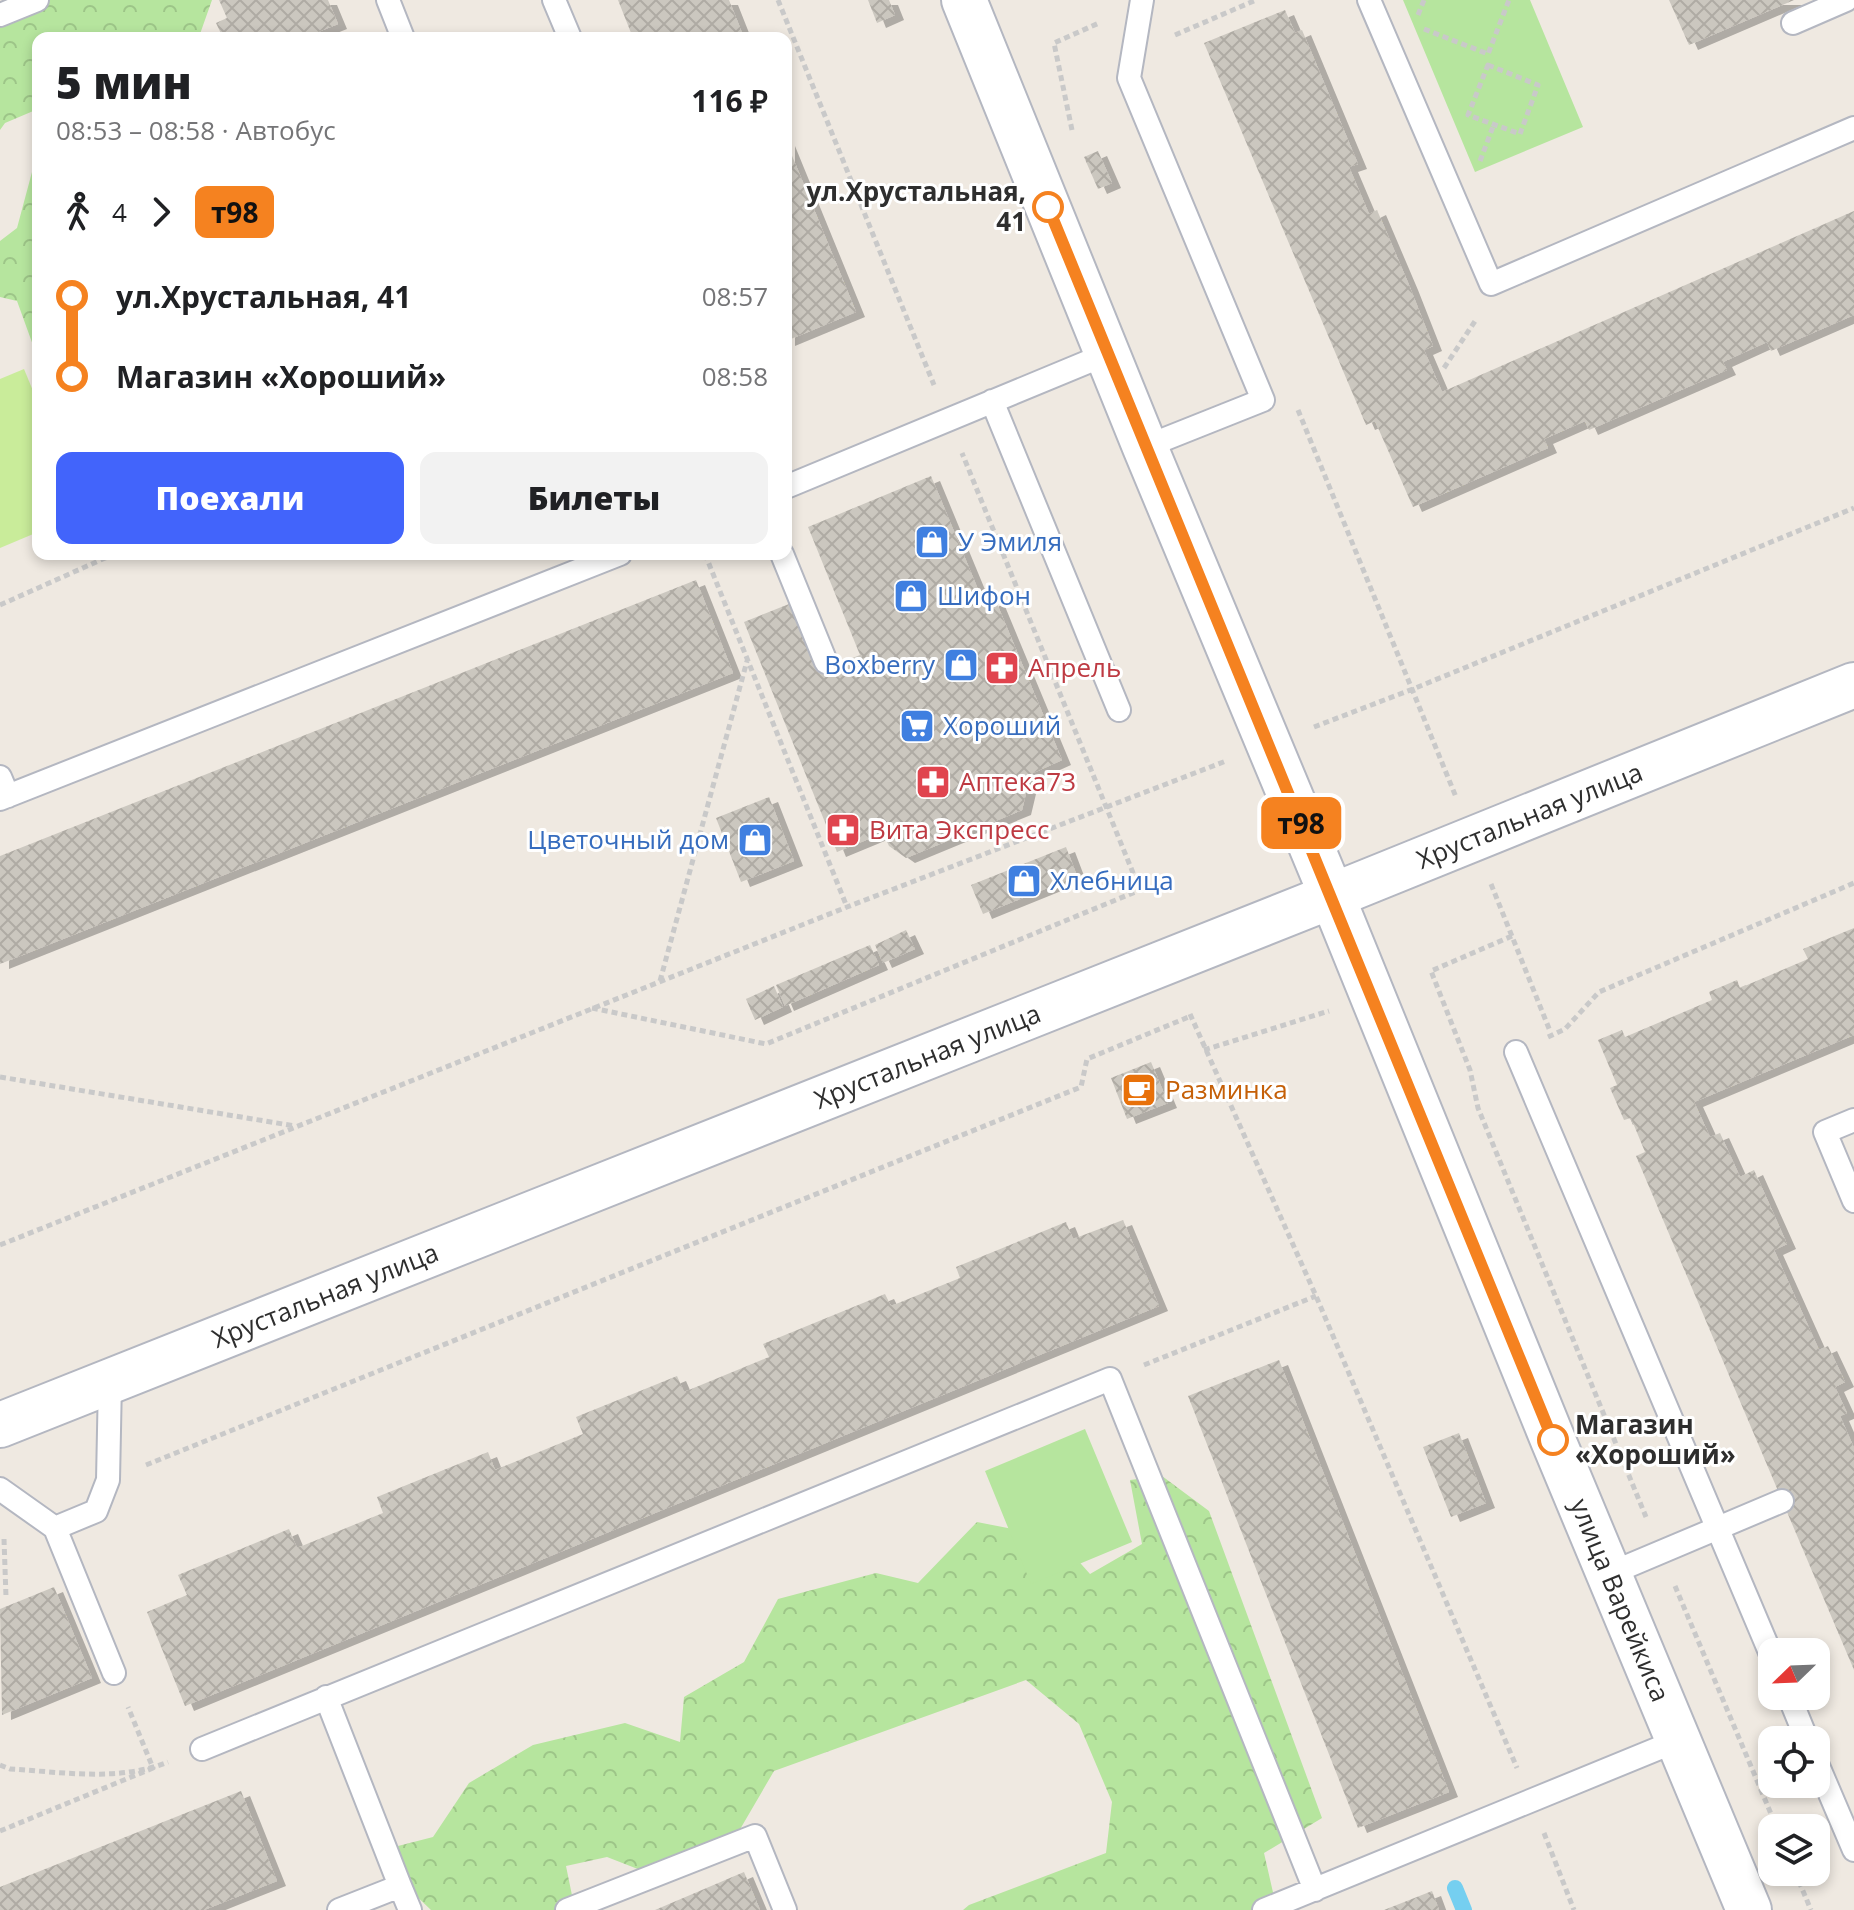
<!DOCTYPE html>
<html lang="ru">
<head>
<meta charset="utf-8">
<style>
  body { margin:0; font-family:"Open Sans",sans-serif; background:#f2f2f2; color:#202124; height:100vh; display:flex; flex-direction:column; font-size:30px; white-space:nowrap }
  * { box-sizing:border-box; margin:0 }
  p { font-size:26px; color:#757577 }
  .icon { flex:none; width:44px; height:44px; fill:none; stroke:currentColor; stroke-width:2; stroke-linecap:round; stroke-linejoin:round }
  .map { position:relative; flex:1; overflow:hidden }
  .sheet { position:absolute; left:32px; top:32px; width:760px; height:528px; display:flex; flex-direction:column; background:#fff; border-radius:16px; box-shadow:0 4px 12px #0003 }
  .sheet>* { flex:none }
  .badge { padding:0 16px; border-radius:12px; font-size:28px; line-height:52px }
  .needle { width:52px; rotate:247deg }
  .controls { position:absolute; left:1758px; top:1638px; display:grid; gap:16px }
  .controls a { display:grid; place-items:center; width:72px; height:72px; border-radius:16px; background:#fff; box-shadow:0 4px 12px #0003; font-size:40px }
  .map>.badge { position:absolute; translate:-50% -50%; box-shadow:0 0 0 4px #fff }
  .legs { display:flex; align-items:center; gap:12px; height:88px; padding:0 24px; font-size:26px }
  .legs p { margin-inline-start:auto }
  .summary { display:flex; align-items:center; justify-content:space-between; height:136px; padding:0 24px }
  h1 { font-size:44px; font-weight:800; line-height:60px }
  .button { display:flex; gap:16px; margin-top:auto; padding:16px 24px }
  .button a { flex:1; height:92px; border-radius:16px; background:#4264fb; color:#fff; font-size:32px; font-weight:800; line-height:92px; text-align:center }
  .button a+a { background:#f2f2f2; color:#202124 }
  ul { padding:0 24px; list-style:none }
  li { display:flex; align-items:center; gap:28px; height:80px; font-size:30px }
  li i { display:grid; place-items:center; width:12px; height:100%; margin:0 10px; background:currentColor }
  li i::after { content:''; width:20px; height:20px; margin:-10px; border:6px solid; border-radius:50%; background:#fff }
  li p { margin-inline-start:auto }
  li:first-child i { background:linear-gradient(#0000 50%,currentColor 0) }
  li:last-child i { background:linear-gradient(currentColor 50%,#0000 0) }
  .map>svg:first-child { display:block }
  .forest { fill:url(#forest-crowns) }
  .park { fill:#b6e59e }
  .pitch { fill:#c9ec9a }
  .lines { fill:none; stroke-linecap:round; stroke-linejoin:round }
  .stream { stroke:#75cff0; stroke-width:16 }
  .building { fill:url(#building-cross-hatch); filter:url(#shadow) }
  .service-casing { stroke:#b4b7c1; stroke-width:26 }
  .tertiary-casing { stroke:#b4b7c1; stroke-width:48 }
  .secondary-casing { stroke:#b4b7c1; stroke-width:48 }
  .path { stroke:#c9c9c9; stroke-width:5; stroke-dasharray:6 4; stroke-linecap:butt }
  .service { stroke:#fff; stroke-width:22 }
  .tertiary { stroke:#fff; stroke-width:44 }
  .secondary { stroke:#fff; stroke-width:44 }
  .line-1-casing { stroke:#fff; stroke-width:18 }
  .line-1 { stroke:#f58220; stroke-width:12 }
  .stop-1-dot { fill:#fff; stroke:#f58220; stroke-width:4 }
  .labels { text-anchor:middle; stroke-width:6; stroke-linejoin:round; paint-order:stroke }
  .stop-label { font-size:26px; font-weight:bold; fill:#2e2e2e; stroke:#fff; text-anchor:end }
  .shop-label { font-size:26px; fill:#366cbe; stroke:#fff; text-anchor:start }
  .health-label { font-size:26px; fill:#be3a42; stroke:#fff; text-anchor:start }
  .street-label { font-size:26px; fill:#2e2e2e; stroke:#fff }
  .food-label { font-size:26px; fill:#c56008; stroke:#fff; text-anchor:start }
</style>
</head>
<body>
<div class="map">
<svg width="1854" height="1910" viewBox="0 0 1854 1910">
  <defs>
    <pattern id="forest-crowns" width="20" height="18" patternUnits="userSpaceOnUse" patternTransform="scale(2)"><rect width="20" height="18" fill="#b6e59e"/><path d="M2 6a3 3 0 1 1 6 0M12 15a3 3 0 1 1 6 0" fill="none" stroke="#9dc588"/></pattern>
    <pattern id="building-cross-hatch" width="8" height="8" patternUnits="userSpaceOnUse" patternTransform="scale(2)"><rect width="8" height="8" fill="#cbc7bf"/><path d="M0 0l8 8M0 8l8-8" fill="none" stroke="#afaba4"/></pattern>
    <filter id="shadow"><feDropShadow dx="9" dy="5" stdDeviation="0" flood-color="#0004"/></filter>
  </defs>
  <rect width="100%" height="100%" fill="#efe9e1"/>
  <path class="forest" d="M 19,0 L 212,0 L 200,34 L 192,38 L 38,38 L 38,109 L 5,123 L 0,130 L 0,27 L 13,22 Z
    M 32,172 L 38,172 L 38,359 L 17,301 L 0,297 L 0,241 L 17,228 Z
    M 1162,1476 L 1209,1511 L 1322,1818 L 1264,1853 L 1277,1910 L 963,1910 L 969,1905 L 1106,1853 L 1112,1802 L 1079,1724 L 1026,1680 L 774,1771 L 725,1855 L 666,1880 L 607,1857 L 566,1866 L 575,1910 L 431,1910 L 406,1886 L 398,1846 L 433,1837 L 469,1783 L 533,1745 L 625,1723 L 680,1742 L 684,1697 L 744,1662 L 778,1599 L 876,1573 L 918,1583 L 977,1522 L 1058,1538 L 1090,1574 L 1142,1544 L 1130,1480 Z"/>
  <path class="park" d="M 1403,0 L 1530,0 L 1583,127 L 1475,172 Z
    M 1085,1429 L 1132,1542 L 1031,1584 L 985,1471 Z"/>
  <path class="pitch" d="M 24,369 L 38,403 L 38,532 L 0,548 L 0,379 Z"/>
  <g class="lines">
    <path class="stream" d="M 1455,1888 L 1464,1910"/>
  </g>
  <path class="building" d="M 219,0 L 328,0 L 338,24 L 318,32 L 320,38 L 223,38 L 216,23 L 227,18 Z
    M 618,0 L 729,0 L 744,38 L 633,38 Z
    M 868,0 L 889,0 L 895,15 L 877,23 Z
    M 1669,0 L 1794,0 L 1689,45 Z
    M 1285,10 L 1295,33 L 1302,30 L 1358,164 L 1349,167 L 1369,214 L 1377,210 L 1409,285 L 1433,346 L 1424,350 L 1442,392 L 1854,211 L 1854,315 L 1771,351 L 1767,342 L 1723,362 L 1727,370 L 1589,430 L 1585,421 L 1544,439 L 1548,448 L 1413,507 L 1375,421 L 1366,425 L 1204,43 Z
    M 786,141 L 856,312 L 786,341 Z
    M 1098,151 L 1112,183 L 1098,189 L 1084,157 Z
    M 931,476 L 984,604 L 995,599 L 1062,760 L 1022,778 L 1027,789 L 1022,810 L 906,858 L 889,846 L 883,833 L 837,852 L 744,622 L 789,604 L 817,672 L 860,655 L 808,527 Z
    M 696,580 L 733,673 L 0,964 L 0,856 Z
    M 769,797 L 794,861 L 741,882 L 716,818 Z
    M 1066,847 L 1077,876 L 983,914 L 971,885 Z
    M 1854,928 L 1854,1035 L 1694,1102 L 1710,1137 L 1720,1133 L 1740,1177 L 1754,1170 L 1787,1244 L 1774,1250 L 1819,1350 L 1828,1346 L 1845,1382 L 1835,1387 L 1847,1413 L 1840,1416 L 1854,1448 L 1854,1670 L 1636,1156 L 1645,1152 L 1631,1118 L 1624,1120 L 1610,1088 L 1617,1085 L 1598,1040 L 1622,1030 L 1625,1037 L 1712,1000 L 1709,992 L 1737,980 L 1740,988 L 1808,959 L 1803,949 Z
    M 906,930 L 915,949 L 883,963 L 875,945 Z
    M 870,945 L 879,965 L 785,1006 L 776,985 Z
    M 774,986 L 783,1007 L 755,1020 L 746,999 Z
    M 1151,1062 L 1168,1103 L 1127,1119 L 1111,1078 Z
    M 1123,1220 L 1159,1306 L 185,1706 L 147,1612 L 187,1595 L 178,1575 L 289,1529 L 297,1548 L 383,1513 L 377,1497 L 488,1452 L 495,1470 L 583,1434 L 576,1417 L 677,1376 L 684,1392 L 769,1357 L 763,1344 L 885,1294 L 891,1306 L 960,1278 L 956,1267 L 1066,1222 L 1073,1239 Z
    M 1279,1360 L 1449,1792 L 1358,1828 L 1188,1396 Z
    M 1459,1433 L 1486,1503 L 1451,1517 L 1423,1447 Z
    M 54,1587 L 92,1678 L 2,1715 L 0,1609 Z
    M 241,1791 L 277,1881 L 204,1910 L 0,1910 L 0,1887 Z
    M 744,1872 L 760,1910 L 655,1910 Z
    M 1432,1891 L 1439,1910 L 1384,1910 Z"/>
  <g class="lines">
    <g class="service-casing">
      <path id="service" d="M 388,0 L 403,38
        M 554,0 L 570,38
        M 1142,0 L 1129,78 L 1263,400 L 1145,447
        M 1369,0 L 1491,284 L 1854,128
        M 0,15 L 37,0
        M 1793,23 L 1846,0
        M 992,401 L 1119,710
        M 786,487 L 1107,354
        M 782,554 L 826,662
        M 0,777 L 8,796
        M 0,799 L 620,554
        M 1516,1052 L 1772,1657
        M 1854,1120 L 1825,1132 L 1854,1201
        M 0,1489 L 55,1528 L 114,1673
        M 55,1528 L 96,1511 L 108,1480 L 110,1381
        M 1609,1574 L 1782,1501
        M 1789,1696 L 1807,1740
        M 326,1697 L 400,1886 L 339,1910
        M 202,1749 L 1110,1379 L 1315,1890
        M 1816,1761 L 1854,1850
        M 400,1886 L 410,1910
        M 567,1910 L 755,1836 L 785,1910
        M 1264,1910 L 1679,1740"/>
    </g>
    <g class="tertiary-casing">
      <g id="tertiary">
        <path id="s1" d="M 964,0 L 1145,447 L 1332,896 L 1854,685"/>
      </g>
    </g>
    <g class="secondary-casing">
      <g id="secondary">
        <path id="s2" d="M 0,1425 L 1332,896 L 1553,1440 L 1749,1910"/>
      </g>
    </g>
    <path class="path" d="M 778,0 L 934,385
      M 1418,15 L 1424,0
      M 1424,29 L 1488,54 L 1509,0
      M 1175,35 L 1256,0
      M 1488,65 L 1538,85 L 1520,134 L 1468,115 Z
      M 1072,130 L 1054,43 L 1099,23
      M 1480,161 L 1494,124
      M 1444,368 L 1477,318
      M 1298,410 L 1456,797
      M 705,554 L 847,907
      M 0,605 L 114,554
      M 1314,727 L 1413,689 L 1854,508
      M 1491,884 L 1550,1031
      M 1512,936 L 1431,971 L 1470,1070 L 1478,1108 L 1646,1517
      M 660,981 L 747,661
      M 592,1008 L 766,1044 L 1140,890 L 962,453
      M 1190,1014 L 1316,1296 L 1517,1768
      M 1548,1037 L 1565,1029 L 1599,992 L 1854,883
      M 1204,1050 L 1329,1011
      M 0,1077 L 295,1126
      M 0,1245 L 847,907 L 1226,761
      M 1144,1365 L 1316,1296
      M 146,1465 L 1081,1087 L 1087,1059 L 1191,1016
      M 4,1539 L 6,1597
      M 1675,1586 L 1777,1828
      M 0,1765 L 10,1769 C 62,1772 119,1782 168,1762
      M 0,1831 L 153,1768 L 128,1707
      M 1544,1833 L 1574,1910
      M 1795,1872 L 1811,1910"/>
    <use href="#service" class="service"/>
    <use href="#tertiary" class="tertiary"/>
    <use href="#secondary" class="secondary"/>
  </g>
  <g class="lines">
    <g class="line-1-casing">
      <path id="line-1" d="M 1048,207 L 1553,1440"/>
    </g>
    <use href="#line-1" class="line-1"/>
  </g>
  <defs>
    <g id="shop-square" transform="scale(1.8)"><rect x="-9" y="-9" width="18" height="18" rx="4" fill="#3f7fe0" stroke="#fff"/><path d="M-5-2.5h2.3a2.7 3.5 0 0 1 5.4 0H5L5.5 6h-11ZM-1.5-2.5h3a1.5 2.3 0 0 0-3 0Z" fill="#fff"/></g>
    <g id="pharmacy-square" transform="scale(1.8)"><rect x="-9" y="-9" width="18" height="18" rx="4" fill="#e0444e" stroke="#fff"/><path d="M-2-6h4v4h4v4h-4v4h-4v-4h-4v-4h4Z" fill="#fff"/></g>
    <g id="supermarket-square" transform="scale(1.8)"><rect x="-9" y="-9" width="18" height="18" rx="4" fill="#3f7fe0" stroke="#fff"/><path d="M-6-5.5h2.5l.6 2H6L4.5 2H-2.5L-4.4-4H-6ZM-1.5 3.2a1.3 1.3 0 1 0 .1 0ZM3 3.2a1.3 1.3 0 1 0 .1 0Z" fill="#fff"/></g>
    <g id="cafe-square" transform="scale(1.8)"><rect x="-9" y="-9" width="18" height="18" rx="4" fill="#e8710a" stroke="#fff"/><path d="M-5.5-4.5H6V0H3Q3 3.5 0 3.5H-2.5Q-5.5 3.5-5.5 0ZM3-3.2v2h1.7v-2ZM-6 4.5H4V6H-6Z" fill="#fff"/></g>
  </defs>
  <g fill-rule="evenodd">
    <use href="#shop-square" x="932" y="542"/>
    <use href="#shop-square" x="911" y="596"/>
    <use href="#shop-square" x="961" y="665"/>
    <use href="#pharmacy-square" x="1002" y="668"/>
    <use href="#supermarket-square" x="917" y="726"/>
    <use href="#pharmacy-square" x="933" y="782"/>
    <use href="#pharmacy-square" x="843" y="830"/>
    <use href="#shop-square" x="755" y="840"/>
    <use href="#shop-square" x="1024" y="881"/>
    <use href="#cafe-square" x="1139" y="1090"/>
  </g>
  <g class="stop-1-dot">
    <circle cx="1048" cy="207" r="14"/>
    <circle cx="1553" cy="1440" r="14"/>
  </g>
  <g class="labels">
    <g class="stop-label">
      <text x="1026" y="201">ул.Хрустальная,<tspan x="1026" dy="30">41</tspan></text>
      <text x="1575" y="1434" text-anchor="start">Магазин<tspan x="1575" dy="30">«Хороший»</tspan></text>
    </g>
    <g class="shop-label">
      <text x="958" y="551">У Эмиля</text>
      <text x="937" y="605">Шифон</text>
      <text x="935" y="674" text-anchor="end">Boxberry</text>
      <text x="943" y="735">Хороший</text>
      <text x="729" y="849" text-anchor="end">Цветочный дом</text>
      <text x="1050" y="890">Хлебница</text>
    </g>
    <g class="health-label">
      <text x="1028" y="677">Апрель</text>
      <text x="959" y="791">Аптека73</text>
      <text x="869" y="839">Вита Экспресс</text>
    </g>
    <g class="street-label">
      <text dy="9" stroke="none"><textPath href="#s1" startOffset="1182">Хрустальная улица</textPath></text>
      <text dy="9" stroke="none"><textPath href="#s2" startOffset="998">Хрустальная улица</textPath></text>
      <text dy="9" stroke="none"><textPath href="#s2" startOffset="350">Хрустальная улица</textPath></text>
      <text dy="9" stroke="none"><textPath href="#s2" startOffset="2194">улица Варейкиса</textPath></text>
    </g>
    <g class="food-label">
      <text x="1165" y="1099">Разминка</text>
    </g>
  </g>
</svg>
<div class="controls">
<a><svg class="needle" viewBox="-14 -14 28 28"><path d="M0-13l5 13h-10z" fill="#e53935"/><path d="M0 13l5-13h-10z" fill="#757577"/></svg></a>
<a><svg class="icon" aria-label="locate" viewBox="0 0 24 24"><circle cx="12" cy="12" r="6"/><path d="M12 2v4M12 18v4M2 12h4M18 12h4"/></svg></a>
<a><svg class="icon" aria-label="layers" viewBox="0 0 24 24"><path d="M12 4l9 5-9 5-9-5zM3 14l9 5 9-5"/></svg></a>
</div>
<b class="badge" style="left:1301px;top:823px;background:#f58220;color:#111">т98</b>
<section class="sheet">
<div class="summary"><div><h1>5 мин</h1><p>08:53 – 08:58 · Автобус</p></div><b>116 ₽</b></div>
<div class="legs"><svg class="icon" aria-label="walk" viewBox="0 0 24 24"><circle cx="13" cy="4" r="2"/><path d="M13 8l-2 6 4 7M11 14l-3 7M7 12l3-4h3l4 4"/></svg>4<svg class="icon" aria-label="forward" viewBox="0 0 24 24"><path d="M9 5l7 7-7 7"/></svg><b class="badge" style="background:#f58220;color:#111">т98</b></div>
<ul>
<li><i style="color:#f58220"></i><b>ул.Хрустальная, 41</b><p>08:57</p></li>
<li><i style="color:#f58220"></i><b>Магазин «Хороший»</b><p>08:58</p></li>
</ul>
<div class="button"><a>Поехали</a><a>Билеты</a></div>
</section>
</div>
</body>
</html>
